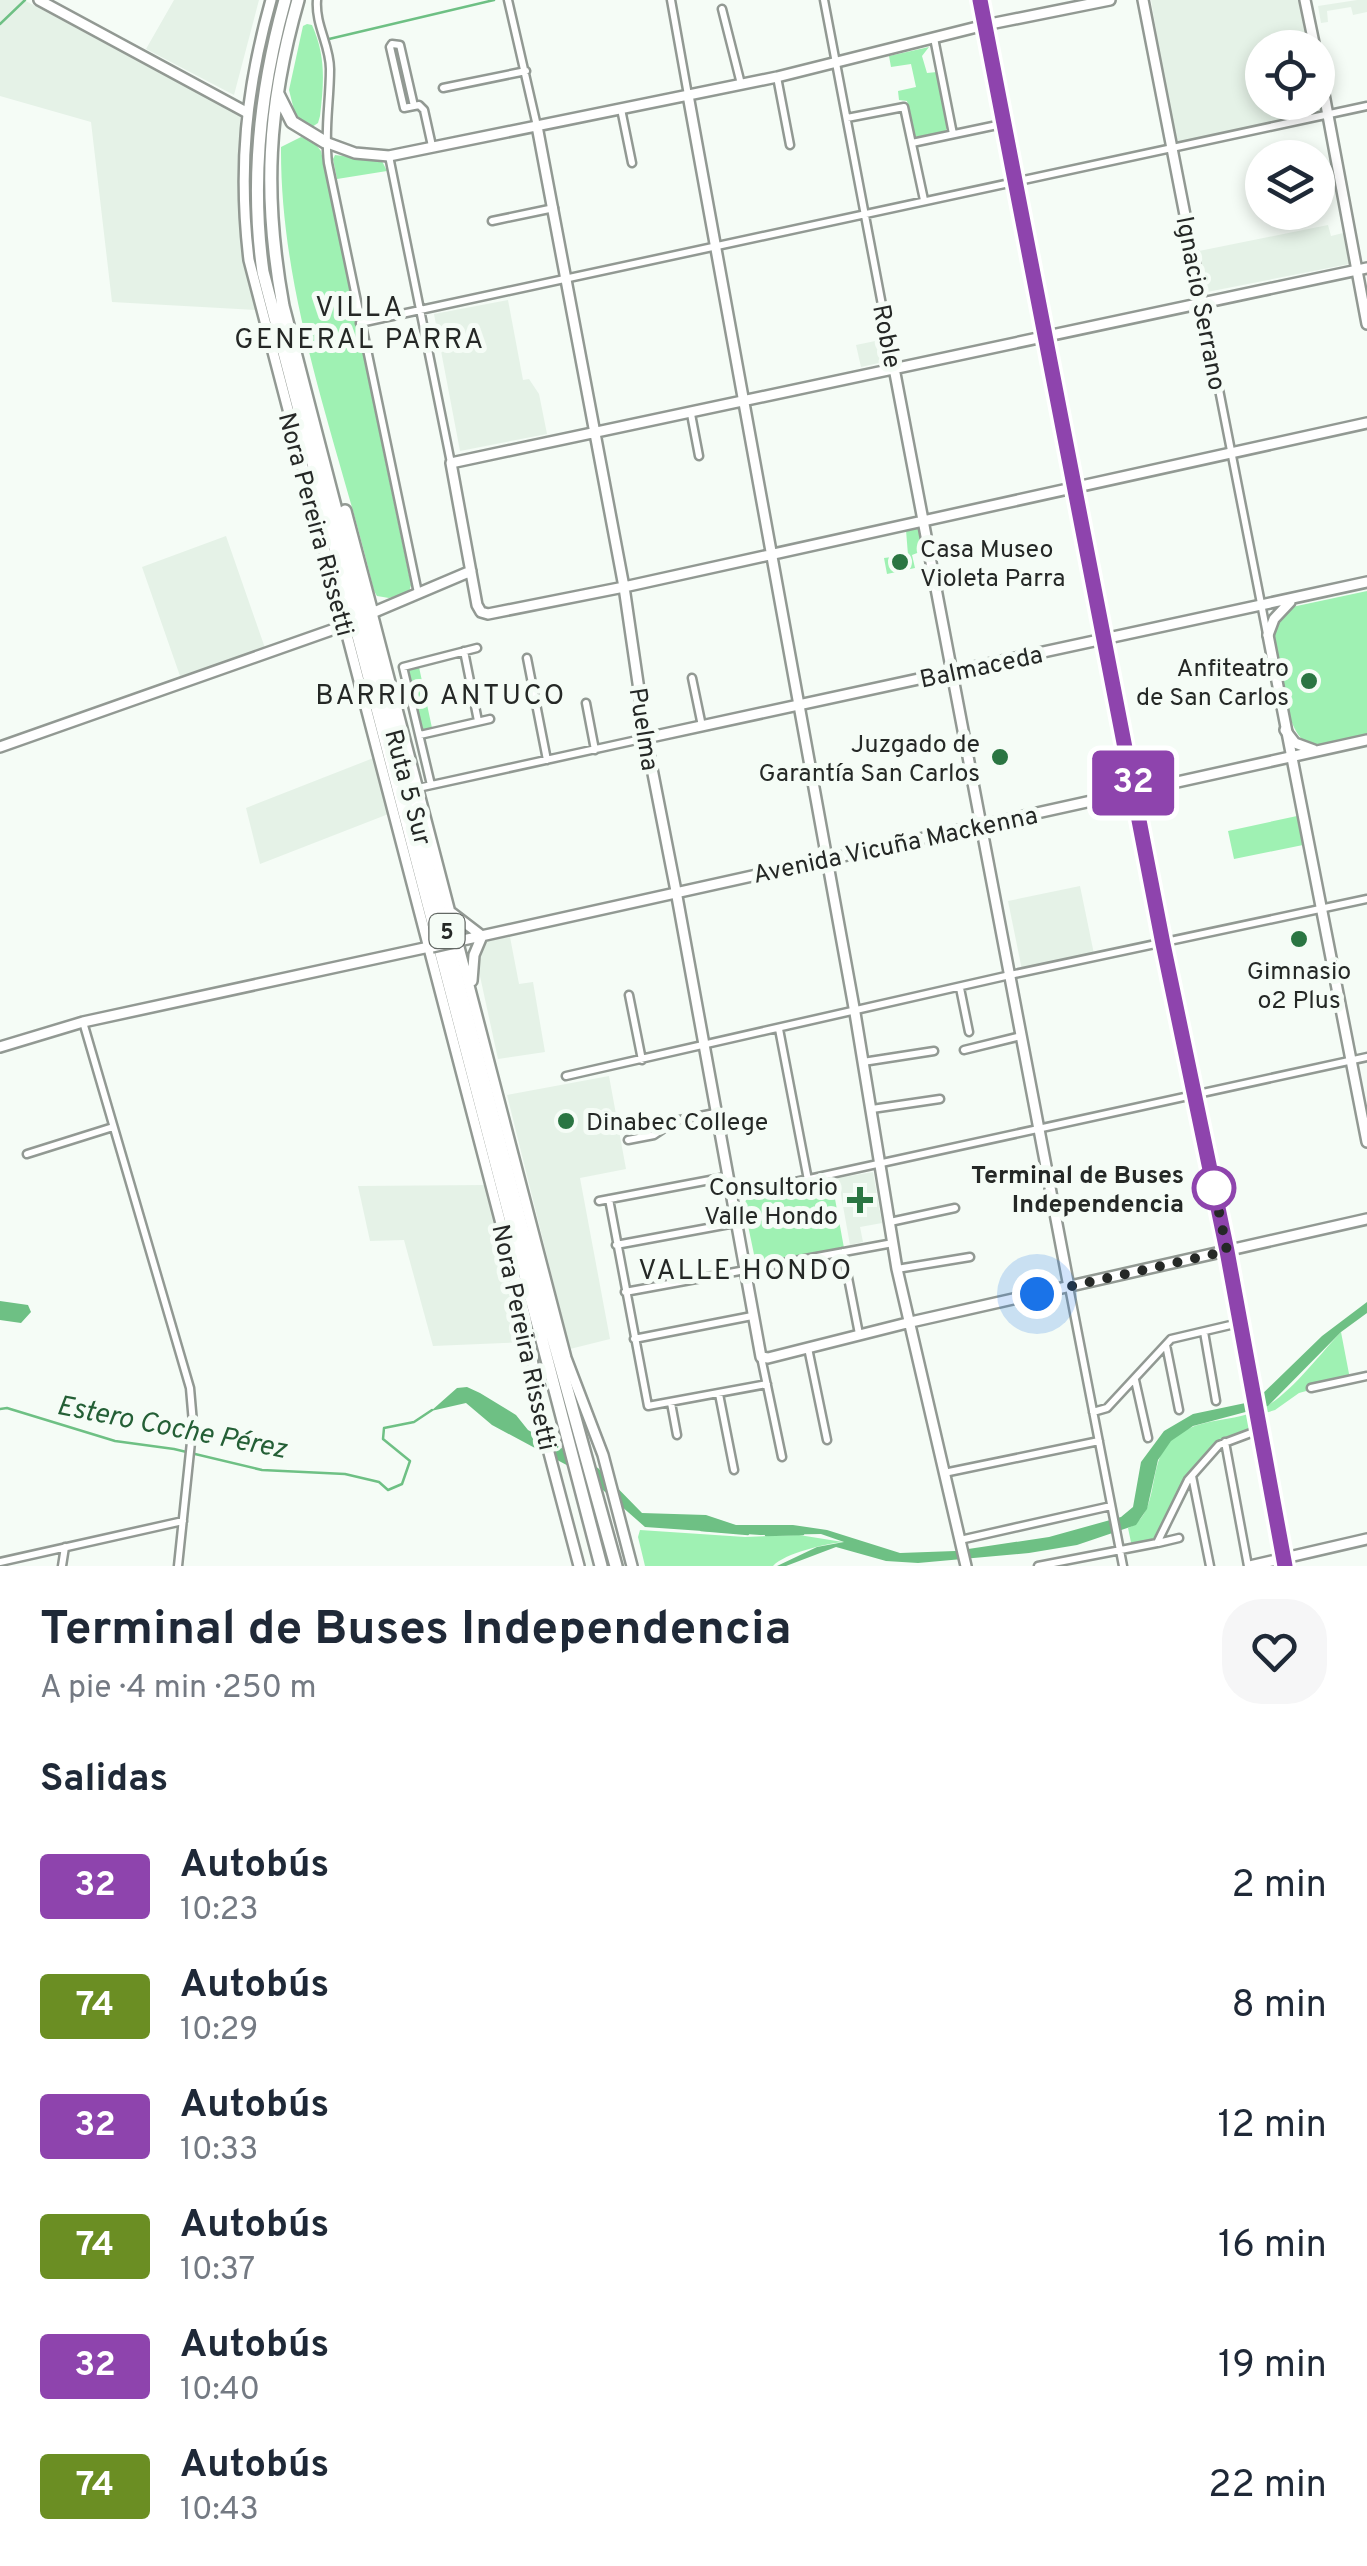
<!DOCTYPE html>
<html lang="es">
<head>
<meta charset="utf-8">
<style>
  body { margin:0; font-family:Overpass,sans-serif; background:#f6f6f7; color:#1f2937; height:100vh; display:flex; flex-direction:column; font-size:38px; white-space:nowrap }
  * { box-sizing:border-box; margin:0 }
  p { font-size:32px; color:#747a83 }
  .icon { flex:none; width:55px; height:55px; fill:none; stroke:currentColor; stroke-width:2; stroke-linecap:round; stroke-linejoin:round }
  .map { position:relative; height:1566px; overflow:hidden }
  .panel { display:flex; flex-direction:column; background:#fff; flex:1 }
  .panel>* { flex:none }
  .badge { padding:0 20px; border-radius:8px; font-size:35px; line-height:65px }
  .fabs { position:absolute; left:1245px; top:30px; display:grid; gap:20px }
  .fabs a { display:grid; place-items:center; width:90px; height:90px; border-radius:50%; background:#fff; box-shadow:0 5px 15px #0003; font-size:50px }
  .you { position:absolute; width:50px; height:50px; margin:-25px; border:8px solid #fff; border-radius:50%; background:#1a73e8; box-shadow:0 0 0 15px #1a73e833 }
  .map>.badge { position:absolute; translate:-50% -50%; box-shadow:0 0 0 5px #fff }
  h2 { padding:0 40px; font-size:38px; line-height:90px }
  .round { display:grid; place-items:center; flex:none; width:105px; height:105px; border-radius:40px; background:#f6f6f7 }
  .summary { display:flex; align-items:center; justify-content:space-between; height:170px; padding:0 40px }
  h1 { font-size:48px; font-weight:700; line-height:75px }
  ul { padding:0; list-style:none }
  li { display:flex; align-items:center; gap:30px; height:120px; padding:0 40px }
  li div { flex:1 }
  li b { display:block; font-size:38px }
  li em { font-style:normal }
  li .badge { min-width:110px; font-weight:700; text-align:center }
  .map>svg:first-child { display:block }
  .built { fill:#e5f2e7 }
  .green { fill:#9ff1b3 }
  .water { fill:#6ec084 }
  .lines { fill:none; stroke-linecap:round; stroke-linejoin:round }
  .stream { stroke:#6ec084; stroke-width:2.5 }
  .street-casing { stroke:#929993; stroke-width:11 }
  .secondary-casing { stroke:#929993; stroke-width:14 }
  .primary-casing { stroke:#929993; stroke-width:14 }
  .highway-casing { stroke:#929993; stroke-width:16 }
  .street { stroke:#fff; stroke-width:6 }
  .secondary { stroke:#fff; stroke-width:9 }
  .primary { stroke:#fff; stroke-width:9 }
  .highway { stroke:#fff; stroke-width:11 }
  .primary-bridge-casing { stroke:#929993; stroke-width:14; stroke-linecap:butt }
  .primary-bridge { stroke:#fff; stroke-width:9 }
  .line-casing { stroke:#fff; stroke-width:22 }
  .line { stroke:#8e44ad; stroke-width:15 }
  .walk { stroke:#252826; stroke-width:10; stroke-dasharray:0 18 }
  .poi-dot { fill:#2a7542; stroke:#f5fcf6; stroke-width:4 }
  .stop-dot { fill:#fff; stroke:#8e44ad; stroke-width:5 }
  .labels { text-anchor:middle; stroke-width:10; stroke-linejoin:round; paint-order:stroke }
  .shield { fill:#f5fcf6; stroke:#636864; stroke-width:2.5 }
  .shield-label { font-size:22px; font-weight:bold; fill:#252826 }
  .street-label { font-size:25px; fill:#252826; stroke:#f5fcf6 }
  .poi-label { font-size:25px; fill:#252826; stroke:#f5fcf6; text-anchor:end }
  .stop-label { font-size:25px; font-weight:bold; fill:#252826; stroke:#f5fcf6; text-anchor:end }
  .neighbourhood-label { font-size:28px; letter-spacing:2.5px; fill:#252826; stroke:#f5fcf6 }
  .water-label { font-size:28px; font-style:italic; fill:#245f36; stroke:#f5fcf6 }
</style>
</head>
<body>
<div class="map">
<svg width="1367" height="1566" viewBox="0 0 1367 1566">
  <rect width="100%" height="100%" fill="#f5fcf6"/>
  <path class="built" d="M 0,0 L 24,0 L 240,116 L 240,220 L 257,310 L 112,302 L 91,122 L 0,96 Z
    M 174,0 L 259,0 L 234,95 L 146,49 Z
    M 1151,0 L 1301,0 L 1310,47 L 1262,48 L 1262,102 L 1318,102 L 1318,88 L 1322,114 L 1175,144 Z
    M 1357,0 L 1367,0 L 1367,12 L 1353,15 L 1351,7 L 1327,11 L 1328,22 L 1321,23 L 1318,6 Z
    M 1328,225 L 1331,236 L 1343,233 L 1349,264 L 1207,292 L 1199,251 Z
    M 508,300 L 523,380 L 529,379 L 539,394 L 547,434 L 460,451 L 434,314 Z
    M 880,340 L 884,357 L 879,363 L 861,367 L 856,345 Z
    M 226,536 L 265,648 L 180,676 L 142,567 Z
    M 376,757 L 391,813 L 260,864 L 246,808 Z
    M 1080,886 L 1094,954 L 1022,970 L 1008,901 Z
    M 510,937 L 519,984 L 533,982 L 545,1052 L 498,1059 L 478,967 L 485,941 Z
    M 609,1076 L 626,1169 L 580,1178 L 610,1339 L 570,1349 L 507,1095 Z
    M 873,1172 L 882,1223 L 860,1227 L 863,1242 L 850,1245 L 838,1178 Z
    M 485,1185 L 525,1342 L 433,1346 L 404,1240 L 370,1241 L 358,1186 Z"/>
  <path class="green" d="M 307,24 L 312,25 C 326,56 324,82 320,116 L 318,123 L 312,127 L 296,118 L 289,90 L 303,26 Z
    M 929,47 L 922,56 L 927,73 L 937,72 L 947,128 L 945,132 L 918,137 L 914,136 L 907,101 L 899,100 L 898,91 L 916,87 L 911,64 L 891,67 L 889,56 Z
    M 301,137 L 313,141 L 321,151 L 411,585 L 409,592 L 389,598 L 377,596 L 374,591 C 339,444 280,300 281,147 Z
    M 335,155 L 382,161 L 387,171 L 337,179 L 333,159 Z
    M 918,527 L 925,550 L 912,555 L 915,568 L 887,574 L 884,558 L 908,555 L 906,530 Z
    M 1367,591 L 1367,735 L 1313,746 C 1283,738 1279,660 1274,631 L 1278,619 L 1292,607 Z
    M 419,667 L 432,728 L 423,730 L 408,669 Z
    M 1297,816 L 1303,845 L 1234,859 L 1228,831 Z
    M 829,1183 L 833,1188 L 844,1248 L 756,1264 L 744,1206 L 746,1200 L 766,1194 L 771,1198 Z
    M 1341,1332 L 1350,1379 L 1299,1393 L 1275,1410 L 1256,1416 L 1256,1429 L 1219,1444 L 1187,1479 L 1156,1541 L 1132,1547 L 1128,1528 C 1161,1514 1146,1465 1170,1441 C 1195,1417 1227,1423 1257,1411 C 1287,1399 1318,1356 1341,1332 Z
    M 640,1530 L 745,1537 L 799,1535 L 843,1542 C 825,1544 785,1553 773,1566 L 645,1566 L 638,1537 Z"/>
  <path class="water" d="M 0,1301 L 28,1305 L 31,1312 L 21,1323 L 0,1320 Z
    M 1367,1302 L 1367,1313 L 1341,1332 L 1268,1406 L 1193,1426 L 1171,1441 L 1158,1460 L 1147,1509 L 1136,1525 L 1077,1545 L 1029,1553 L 918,1563 L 886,1561 L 836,1547 L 786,1566 L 777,1566 L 817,1547 L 844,1542 L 821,1534 L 760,1535 L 645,1527 L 587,1476 L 492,1425 L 466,1403 L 431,1411 L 457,1388 L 467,1387 L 480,1393 L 516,1415 L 528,1430 L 598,1468 L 642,1513 L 706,1515 L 736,1525 L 793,1525 L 827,1530 L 900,1553 L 955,1551 L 1049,1537 L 1121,1517 L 1133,1507 L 1141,1462 L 1164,1431 L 1193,1414 L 1255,1401 L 1322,1336 Z"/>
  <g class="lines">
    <path class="stream" d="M 0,24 L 25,0
      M 329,39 L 494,0
      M 0,1409 L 7,1408 L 115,1441 L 174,1449 L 262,1470 L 345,1474 L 379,1482 L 388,1490 L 402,1484 L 410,1461 L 383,1439 L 384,1428 L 414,1422 L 432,1410
      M 701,1530 L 748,1534
      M 766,1535 L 803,1534"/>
    <g class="street-casing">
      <path id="street" d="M 317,0 C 315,25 330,45 330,69 C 330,102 324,129 328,163 L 418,593
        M 508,0 L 537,126
        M 671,0 L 688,95
        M 824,0 L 894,368
        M 980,0 L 1115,701 L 1227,1251 L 1285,1566
        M 722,9 L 741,84
        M 934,38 L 953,134
        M 777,77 L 790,145
        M 443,88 L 526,71
        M 414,106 L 400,45 L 392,44 L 390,47 L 404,108 L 419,105 L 424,110 L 432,146
        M 621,109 L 632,163
        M 847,118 L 904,107 L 924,200
        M 912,143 L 1002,124
        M 389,156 L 451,463
        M 492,221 L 554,208
        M 1202,303 L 1267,634
        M 360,323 L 1367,106
        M 691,414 L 699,456
        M 464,651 L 478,721
        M 527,658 L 547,760
        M 692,678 L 702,726
        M 586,703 L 595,750
        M 420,735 L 490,719
        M 431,785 L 403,667 L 477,648
        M 418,788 L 646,738
        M 960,988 L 969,1032
        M 629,995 L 642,1060
        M 83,1022 L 190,1388 L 193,1423 L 178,1566
        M 779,1029 L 808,1180
        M 964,1050 L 1021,1036
        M 863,1062 L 934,1051
        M 566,1076 L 1010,975 L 1367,899
        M 872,1109 L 940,1099
        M 628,1140 L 654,1135 L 675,1121 L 715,1113
        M 27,1154 L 113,1127
        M 731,1196 L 1367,1057
        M 609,1199 L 648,1406 L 767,1384
        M 599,1201 L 726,1177
        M 890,1222 L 955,1208
        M 616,1245 L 735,1223
        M 843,1252 L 859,1334
        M 897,1269 L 970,1257
        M 1069,1287 L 1123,1566
        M 625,1292 L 893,1243
        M 1204,1332 L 1216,1401
        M 634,1339 L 752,1316
        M 1166,1345 L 1179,1410
        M 808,1348 L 827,1440
        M 761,1357 L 782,1457
        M 1135,1380 L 1148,1438
        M 1311,1388 L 1367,1376
        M 719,1394 L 734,1470
        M 671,1403 L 677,1435
        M 1093,1412 L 1107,1408 L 1171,1339 L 1239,1323
        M 1225,1442 L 1248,1566
        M 944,1473 L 1099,1441
        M 1192,1476 L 1210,1566
        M 960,1540 L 1111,1506
        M 1158,1543 L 1179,1538
        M 0,1562 L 183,1521
        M 62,1566 L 65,1547
        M 1038,1566 L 1157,1543 L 1188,1480 L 1219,1445 L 1259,1430"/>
    </g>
    <g class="secondary-casing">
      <path id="secondary" d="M 39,0 L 246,112
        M 1143,0 L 1202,302
        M 688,95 L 855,1013 L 897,1269 L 966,1566
        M 537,126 L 624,587 L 646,738
        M 325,142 L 355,153 L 389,156 L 777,77 L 985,25 L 1110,0
        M 1367,268 L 451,463 L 477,605 L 481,612 L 488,614 L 624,587 L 1367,423
        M 894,368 L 1069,1287
        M 372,613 L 471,571
        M 1268,635 L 1367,1142
        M 0,747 L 343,626
        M 676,891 L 761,1357 L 768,1358 L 911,1322 L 1367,1219
        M 0,1047 L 83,1022 L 429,947
        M 1250,1566 L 1367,1539"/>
    </g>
    <g class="primary-casing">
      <path id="primary" d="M 271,0 C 246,89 238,168 249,260 L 526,1319 L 543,1430 L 579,1566
        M 1305,0 L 1315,48
        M 1318,62 L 1367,324
        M 372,613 L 566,1358 L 603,1455 L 632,1566
        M 1268,635 L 1274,619 L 1290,602
        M 1285,730 L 1295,743 L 1314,750
        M 676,891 L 646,738 L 1367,582
        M 452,913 L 482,936
        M 454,942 L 1367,740
        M 472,981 L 474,955 L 482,936"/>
    </g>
    <g class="highway-casing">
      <path id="highway" d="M 285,0 C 260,90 250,179 263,272 L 601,1566
        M 298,0 C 267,108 263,196 283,306 L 521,1223 L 616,1566
        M 278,94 L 292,122 L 325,142
        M 345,511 L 372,613"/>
    </g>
    <use href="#street" class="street"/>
    <use href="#secondary" class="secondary"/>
    <use href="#primary" class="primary"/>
    <use href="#highway" class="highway"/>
    <g class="primary-bridge-casing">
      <path id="primary-bridge" d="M 432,947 L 454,942"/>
    </g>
    <use href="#primary-bridge" class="primary-bridge"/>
  </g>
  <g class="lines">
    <g class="line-casing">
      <path id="line" d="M 980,0 L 1163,944 L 1227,1251 L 1285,1566"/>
    </g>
    <use href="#line" class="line"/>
    <path class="walk" d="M 1037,1294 L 1227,1251 L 1212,1178 L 1214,1188"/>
  </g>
  <g class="poi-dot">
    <circle cx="900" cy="562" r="10"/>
    <circle cx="1309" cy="681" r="10"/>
    <circle cx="1000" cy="757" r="10"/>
    <circle cx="1299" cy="939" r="10"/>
    <circle cx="566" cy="1121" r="10"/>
    <path d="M855 1185h10v10h10v10h-10v10h-10v-10h-10v-10h10z"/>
  </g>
  <circle class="stop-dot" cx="1214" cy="1188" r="20"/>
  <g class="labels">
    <rect class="shield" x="429.5" y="914" width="35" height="34" rx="8"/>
    <g class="shield-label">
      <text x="447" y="939">5</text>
    </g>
    <g class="street-label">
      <text transform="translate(1202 303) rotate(79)" y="9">Ignacio Serrano</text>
      <text transform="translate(888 336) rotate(79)" y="9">Roble</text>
      <text transform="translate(317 524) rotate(75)" y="9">Nora Pereira Rissetti</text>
      <text transform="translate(981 666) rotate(-12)" y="9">Balmaceda</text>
      <text transform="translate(645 729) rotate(81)" y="9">Puelma</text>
      <text transform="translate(409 787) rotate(75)" y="9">Ruta 5 Sur</text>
      <text transform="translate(895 844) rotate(-12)" y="9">Avenida Vicuña Mackenna</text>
      <text transform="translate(525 1337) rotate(78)" y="9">Nora Pereira Rissetti</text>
    </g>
    <g class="poi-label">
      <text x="920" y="557" text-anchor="start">Casa Museo<tspan x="920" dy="29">Violeta Parra</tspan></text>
      <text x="1289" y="676">Anfiteatro<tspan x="1289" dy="29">de San Carlos</tspan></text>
      <text x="980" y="752">Juzgado de<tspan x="980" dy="29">Garantía San Carlos</tspan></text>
      <text x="1299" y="979" text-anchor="middle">Gimnasio<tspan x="1299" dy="29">o2 Plus</tspan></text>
      <text x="586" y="1130" text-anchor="start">Dinabec College</text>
      <text x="838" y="1195">Consultorio<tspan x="838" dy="29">Valle Hondo</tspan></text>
    </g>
    <g class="stop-label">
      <text x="1184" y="1183">Terminal de Buses<tspan x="1184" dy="29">Independencia</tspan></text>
    </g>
    <g class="neighbourhood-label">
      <text x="360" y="316">VILLA<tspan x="360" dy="32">GENERAL PARRA</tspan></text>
      <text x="441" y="704">BARRIO ANTUCO</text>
      <text x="746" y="1279">VALLE HONDO</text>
    </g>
    <g class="water-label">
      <text transform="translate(172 1426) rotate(11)" y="10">Estero Coche Pérez</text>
    </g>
  </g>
</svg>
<div class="fabs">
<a><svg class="icon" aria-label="locate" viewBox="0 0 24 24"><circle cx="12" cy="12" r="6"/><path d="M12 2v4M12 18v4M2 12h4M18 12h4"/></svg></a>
<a><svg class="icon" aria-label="layers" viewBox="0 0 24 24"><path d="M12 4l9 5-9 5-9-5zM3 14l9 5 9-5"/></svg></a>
</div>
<div class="you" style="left:1037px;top:1294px"></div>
<b class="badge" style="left:1133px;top:783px;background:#8e44ad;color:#fff">32</b>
</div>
<section class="panel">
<div class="summary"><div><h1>Terminal de Buses Independencia</h1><p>A pie · 4 min · 250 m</p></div><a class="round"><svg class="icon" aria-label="heart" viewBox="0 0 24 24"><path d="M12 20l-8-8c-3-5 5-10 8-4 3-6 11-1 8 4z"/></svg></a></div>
<h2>Salidas</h2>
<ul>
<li><span class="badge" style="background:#8e44ad;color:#fff">32</span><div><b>Autobús</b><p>10:23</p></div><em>2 min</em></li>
<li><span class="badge" style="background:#6b8e23;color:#fff">74</span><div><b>Autobús</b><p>10:29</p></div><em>8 min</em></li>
<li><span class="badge" style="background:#8e44ad;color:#fff">32</span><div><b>Autobús</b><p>10:33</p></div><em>12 min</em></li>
<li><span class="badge" style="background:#6b8e23;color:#fff">74</span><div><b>Autobús</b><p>10:37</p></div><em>16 min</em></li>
<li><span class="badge" style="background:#8e44ad;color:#fff">32</span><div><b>Autobús</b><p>10:40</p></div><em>19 min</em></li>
<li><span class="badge" style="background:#6b8e23;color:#fff">74</span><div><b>Autobús</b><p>10:43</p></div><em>22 min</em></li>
</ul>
</section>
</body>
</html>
